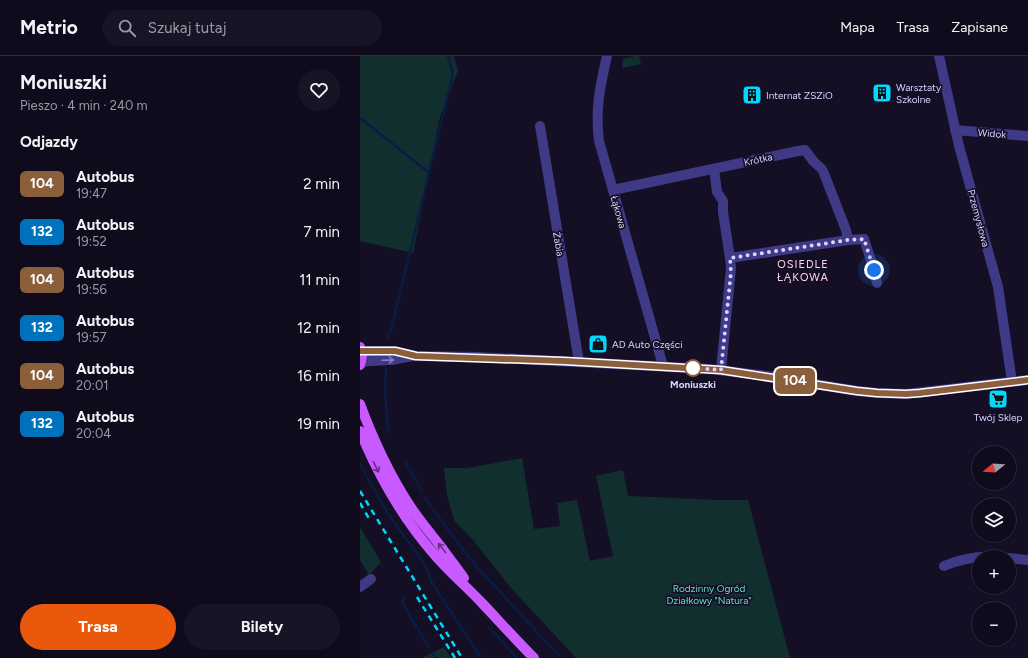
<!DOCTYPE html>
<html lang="pl">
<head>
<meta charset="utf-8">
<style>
  body { margin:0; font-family:Figtree,sans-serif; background:#181425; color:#f1f3f6; height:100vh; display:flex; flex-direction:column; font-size:15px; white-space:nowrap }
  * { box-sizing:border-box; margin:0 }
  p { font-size:13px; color:#9b9ba3 }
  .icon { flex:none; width:22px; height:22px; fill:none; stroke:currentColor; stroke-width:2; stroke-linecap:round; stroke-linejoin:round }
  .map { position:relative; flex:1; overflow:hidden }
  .side { display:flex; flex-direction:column; background:#0f0b1c; width:360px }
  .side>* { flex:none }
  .badge { padding:0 8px; border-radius:6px; font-size:14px; line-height:26px }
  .needle { width:26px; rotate:252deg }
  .tools { position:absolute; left:612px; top:390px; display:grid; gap:8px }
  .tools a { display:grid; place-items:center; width:44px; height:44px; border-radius:50%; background:#0f0b1c; box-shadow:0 1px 3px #0004,0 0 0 1px #2f2b3b; font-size:20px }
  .you { position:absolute; width:20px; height:20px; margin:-10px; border:3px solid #fff; border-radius:50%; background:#1a73e8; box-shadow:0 0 0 6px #1a73e833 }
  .map>.badge { position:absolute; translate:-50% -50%; box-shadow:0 0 0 2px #fff }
  h2 { padding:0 20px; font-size:15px; line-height:36px }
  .round { display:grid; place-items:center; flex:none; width:42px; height:42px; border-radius:21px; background:#181425 }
  .head { display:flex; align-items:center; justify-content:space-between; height:68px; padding:0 20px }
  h1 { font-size:19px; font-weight:700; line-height:30px }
  .button { display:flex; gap:8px; margin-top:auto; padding:8px 20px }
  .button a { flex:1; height:46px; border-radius:24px; background:#ea580c; color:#fff; font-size:16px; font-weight:700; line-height:46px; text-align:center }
  .button a+a { background:#181425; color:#f1f3f6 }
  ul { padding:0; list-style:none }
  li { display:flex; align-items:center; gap:12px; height:48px; padding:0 20px }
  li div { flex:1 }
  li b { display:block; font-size:15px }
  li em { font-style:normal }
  li .badge { min-width:44px; font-weight:700; text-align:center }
  header { display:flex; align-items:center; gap:24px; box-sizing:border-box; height:56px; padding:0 20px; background:#0f0b1c; border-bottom:1px solid #2f2b3b }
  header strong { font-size:19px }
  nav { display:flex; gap:22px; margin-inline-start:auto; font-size:14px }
  .search { width:280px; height:36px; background:#181425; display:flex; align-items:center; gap:10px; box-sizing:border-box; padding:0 14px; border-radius:22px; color:#9b9ba3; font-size:15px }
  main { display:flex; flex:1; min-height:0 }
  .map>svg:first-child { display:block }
  .green { fill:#122f2f }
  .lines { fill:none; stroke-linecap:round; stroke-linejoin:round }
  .stream { stroke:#0a1c43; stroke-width:2.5 }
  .minor { stroke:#403985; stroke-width:10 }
  .major { stroke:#c95aff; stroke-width:10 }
  .rail { stroke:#00d8fe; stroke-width:2.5; stroke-dasharray:6 5; stroke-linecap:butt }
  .oneway { stroke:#857ebc }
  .oneway2 { stroke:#653187 }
  .line-casing { stroke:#fff; stroke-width:9 }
  .line { stroke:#8b5e3c; stroke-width:6 }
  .walk { stroke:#dad3ff; stroke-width:4; stroke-dasharray:0 7.2 }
  .stop-dot { fill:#fff; stroke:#8b5e3c; stroke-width:2 }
  .labels { text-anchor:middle; stroke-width:3.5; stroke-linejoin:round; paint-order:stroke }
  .poi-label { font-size:10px; fill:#dad3ff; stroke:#140f25; text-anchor:start }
  .street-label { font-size:10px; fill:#dad3ff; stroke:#140f25 }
  .stop-label { font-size:10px; font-weight:bold; fill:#dad3ff; stroke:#140f25 }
  .park-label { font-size:10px; fill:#5ee0c6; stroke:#140f25 }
  .neighbourhood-label { font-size:11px; letter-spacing:1px; fill:#ffd5ee; stroke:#140f25 }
</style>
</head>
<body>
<header>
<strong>Metrio</strong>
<div class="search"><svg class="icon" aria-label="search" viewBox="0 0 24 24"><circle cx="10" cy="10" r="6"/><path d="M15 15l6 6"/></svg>Szukaj tutaj</div>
<nav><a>Mapa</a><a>Trasa</a><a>Zapisane</a></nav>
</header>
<main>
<section class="side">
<div class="head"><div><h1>Moniuszki</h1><p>Pieszo · 4 min · 240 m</p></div><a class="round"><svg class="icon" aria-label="heart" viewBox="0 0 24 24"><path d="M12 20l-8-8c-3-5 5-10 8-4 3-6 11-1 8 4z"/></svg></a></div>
<h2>Odjazdy</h2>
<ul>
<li><span class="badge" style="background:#8b5e3c;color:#fff">104</span><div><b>Autobus</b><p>19:47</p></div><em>2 min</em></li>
<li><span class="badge" style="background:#0072bc;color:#fff">132</span><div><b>Autobus</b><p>19:52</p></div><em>7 min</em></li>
<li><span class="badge" style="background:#8b5e3c;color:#fff">104</span><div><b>Autobus</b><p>19:56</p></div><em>11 min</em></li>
<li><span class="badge" style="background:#0072bc;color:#fff">132</span><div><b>Autobus</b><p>19:57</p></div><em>12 min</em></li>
<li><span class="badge" style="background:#8b5e3c;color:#fff">104</span><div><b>Autobus</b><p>20:01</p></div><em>16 min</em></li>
<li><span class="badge" style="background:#0072bc;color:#fff">132</span><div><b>Autobus</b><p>20:04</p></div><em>19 min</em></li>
</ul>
<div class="button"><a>Trasa</a><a>Bilety</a></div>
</section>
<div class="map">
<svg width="668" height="602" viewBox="0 0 668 602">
  <rect width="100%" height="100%" fill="#140f25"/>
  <path class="green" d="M 0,0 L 94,0 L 98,15 L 80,61 L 53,197 L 0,185 Z
    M 275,0 L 279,0 L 281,8 L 262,12 L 263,3 Z
    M 162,402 L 174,473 L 200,470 L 197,447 L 217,444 L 230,505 L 253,500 L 236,420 L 263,414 L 268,440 L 359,444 L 388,444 L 430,602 L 216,602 L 151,532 L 112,483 L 94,464 L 87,439 L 84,412 L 107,412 Z
    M 0,471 L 21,506 L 9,519 L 0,504 Z
    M 84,591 L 91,602 L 62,602 Z"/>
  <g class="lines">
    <path class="stream" d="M 0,62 L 68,116
      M 27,282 L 31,274 L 93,18 L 88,0
      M 26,312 C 25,333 25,355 29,376
      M 45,405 L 62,435
      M 0,408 L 27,456 L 44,480 L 62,504 L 67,514 L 71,525 L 121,602
      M 65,442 L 94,482 L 118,512 L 201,602
      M 45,540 L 42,544 L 44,550 L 68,590
      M 129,571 L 157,602
      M 72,597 L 76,602"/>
    <path class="minor" d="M 247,0 C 240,30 235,54 239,85 L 303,310
      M 579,0 L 599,90 L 638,231 L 652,326
      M 180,70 L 219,306
      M 595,74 L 668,80
      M 354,113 L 357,136 L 363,145 L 363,156 L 370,202 L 371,212 L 361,314
      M 253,134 L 438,95 L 445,94 L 454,106 L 461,112 L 463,115 L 486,174 L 488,184
      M 370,202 L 488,184 L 504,183 L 514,214 L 517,227
      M 0,295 L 35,295 L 56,300 L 118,301 L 349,313 L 407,320 L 497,335 L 517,337 L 546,338 L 668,324
      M 1,307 L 9,305 L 32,304 L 52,300
      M 649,502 L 668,504
      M 584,510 C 601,503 615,500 633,501
      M 0,531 L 11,523"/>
    <path class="major" d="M 0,291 L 2,300 L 0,309
      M 0,348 C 13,383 29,418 50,450 C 60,465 71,478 82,492 C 89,502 97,512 104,522
      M 0,375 C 18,419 42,461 73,497 C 88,515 106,530 122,547 C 139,565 156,584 174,602"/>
    <path class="rail" d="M 0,435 L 28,481 L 102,602
      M 0,447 L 11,466
      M 57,541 L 95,602"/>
  </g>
  <defs><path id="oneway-shaft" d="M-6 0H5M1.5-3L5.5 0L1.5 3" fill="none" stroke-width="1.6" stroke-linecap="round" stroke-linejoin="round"/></defs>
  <use class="oneway" href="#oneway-shaft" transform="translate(28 304) rotate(-2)"/>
  <g class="oneway2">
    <use href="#oneway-shaft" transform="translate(16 411) rotate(63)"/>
    <use href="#oneway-shaft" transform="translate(82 492) rotate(-128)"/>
  </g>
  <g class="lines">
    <g class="line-casing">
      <path id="line" d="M 0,295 L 35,295 L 56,300 L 204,305 L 361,314 L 497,335 L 517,337 L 546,338 L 560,337 L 668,324"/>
    </g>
    <use href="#line" class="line"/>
    <path class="walk" d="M 333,312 L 361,314 L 371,216 L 370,202 L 488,184 L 504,183 L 514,214"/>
  </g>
  <defs>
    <g id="building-square" transform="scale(1)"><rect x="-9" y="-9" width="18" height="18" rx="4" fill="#00d8fe" stroke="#140f25"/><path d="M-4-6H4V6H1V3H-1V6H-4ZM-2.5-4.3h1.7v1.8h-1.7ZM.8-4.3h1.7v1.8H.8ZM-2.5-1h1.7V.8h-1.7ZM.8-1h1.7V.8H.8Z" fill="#111"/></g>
    <g id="shop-square" transform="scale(1)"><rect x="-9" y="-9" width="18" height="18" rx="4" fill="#00d8fe" stroke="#140f25"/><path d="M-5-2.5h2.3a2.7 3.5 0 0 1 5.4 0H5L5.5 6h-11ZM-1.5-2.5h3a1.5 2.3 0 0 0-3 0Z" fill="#111"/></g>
    <g id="supermarket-square" transform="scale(1)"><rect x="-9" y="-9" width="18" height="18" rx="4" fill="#00d8fe" stroke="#140f25"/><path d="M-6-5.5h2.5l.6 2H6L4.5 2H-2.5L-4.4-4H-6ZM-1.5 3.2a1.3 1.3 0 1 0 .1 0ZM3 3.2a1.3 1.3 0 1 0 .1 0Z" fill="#111"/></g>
  </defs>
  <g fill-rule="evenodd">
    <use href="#building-square" x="522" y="37"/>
    <use href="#building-square" x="392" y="39"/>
    <use href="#shop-square" x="238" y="288"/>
    <use href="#supermarket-square" x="638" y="343"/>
  </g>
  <circle class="stop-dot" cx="333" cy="312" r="8"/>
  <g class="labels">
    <g class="poi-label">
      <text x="536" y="35">Warsztaty<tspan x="536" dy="12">Szkolne</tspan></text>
      <text x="406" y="43">Internat ZSZiO</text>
      <text x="252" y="292">AD Auto Części</text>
      <text x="638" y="365" text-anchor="middle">Twój Sklep</text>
    </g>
    <g class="street-label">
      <text transform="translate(632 77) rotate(5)" y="4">Widok</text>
      <text transform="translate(398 103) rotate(-12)" y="4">Krótka</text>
      <text transform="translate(259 156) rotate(74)" y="4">Łąkowa</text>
      <text transform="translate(619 162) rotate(75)" y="4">Przemysłowa</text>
      <text transform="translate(199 188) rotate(81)" y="4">Żabia</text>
    </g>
    <g class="stop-label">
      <text x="333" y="332">Moniuszki</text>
    </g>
    <g class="park-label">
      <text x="349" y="536">Rodzinny Ogród<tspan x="349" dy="12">Działkowy "Natura"</tspan></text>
    </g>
    <g class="neighbourhood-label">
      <text x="443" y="212">OSIEDLE<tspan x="443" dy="13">ŁĄKOWA</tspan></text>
    </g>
  </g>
</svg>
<div class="tools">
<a><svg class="needle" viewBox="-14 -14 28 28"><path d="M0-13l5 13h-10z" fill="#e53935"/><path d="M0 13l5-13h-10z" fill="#9b9ba3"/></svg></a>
<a><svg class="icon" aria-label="layers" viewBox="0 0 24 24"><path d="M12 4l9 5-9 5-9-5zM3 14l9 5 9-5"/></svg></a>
<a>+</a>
<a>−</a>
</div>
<div class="you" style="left:514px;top:214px"></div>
<b class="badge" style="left:435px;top:325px;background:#8b5e3c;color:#fff">104</b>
</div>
</main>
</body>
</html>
